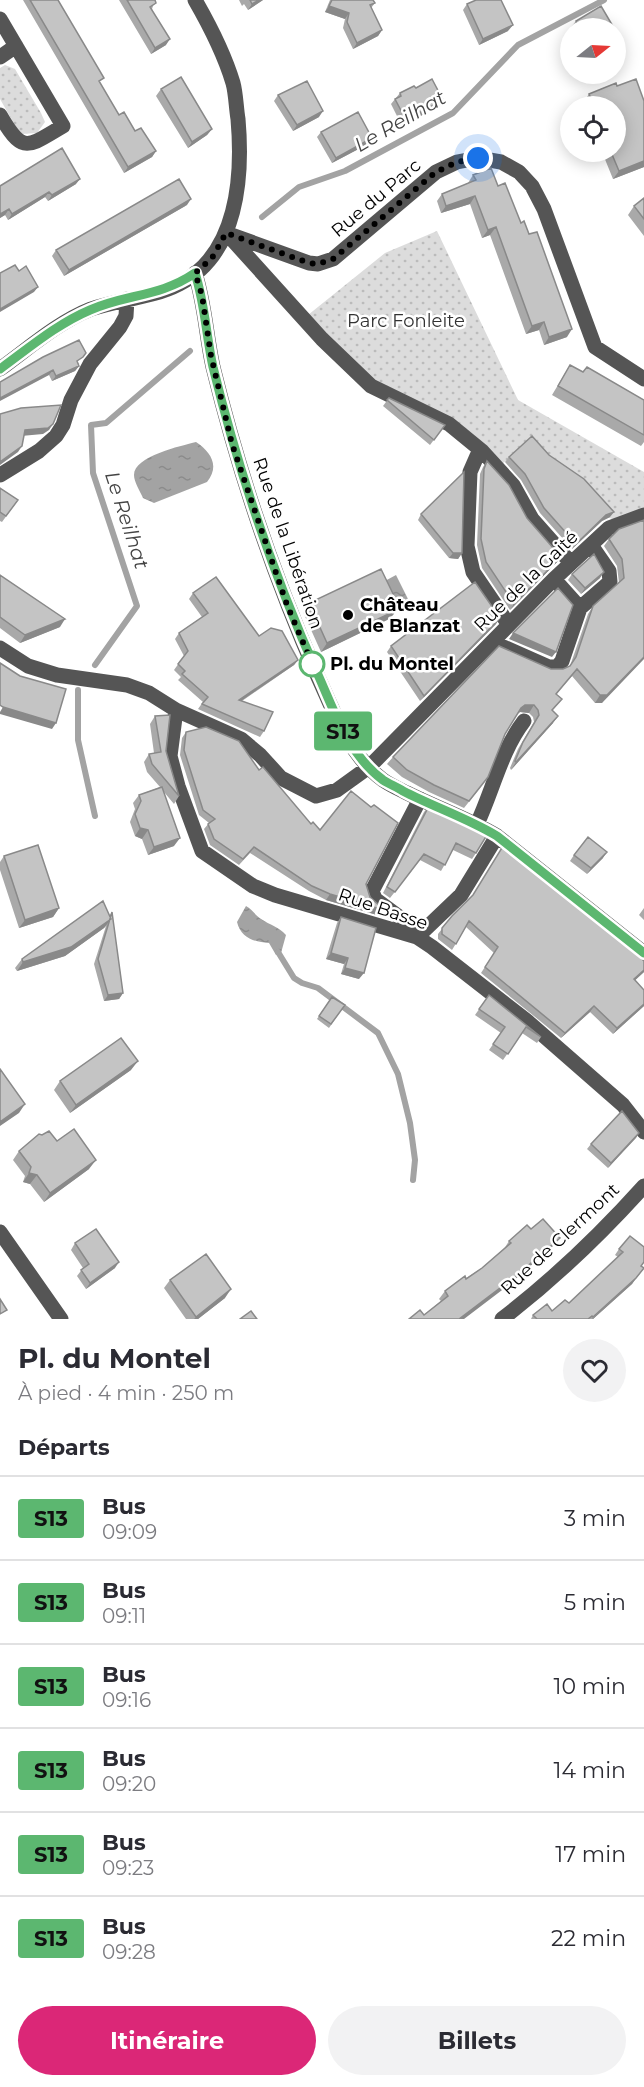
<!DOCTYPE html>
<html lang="fr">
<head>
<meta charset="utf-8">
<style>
  body { margin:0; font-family:Montserrat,sans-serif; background:#f2f2f3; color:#2b2b33; height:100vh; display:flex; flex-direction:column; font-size:22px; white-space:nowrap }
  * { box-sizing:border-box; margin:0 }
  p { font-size:20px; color:#7c7c81 }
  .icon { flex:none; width:33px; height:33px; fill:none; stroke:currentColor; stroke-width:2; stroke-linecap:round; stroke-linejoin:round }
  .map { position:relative; height:1319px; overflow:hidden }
  .sheet { display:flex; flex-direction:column; background:#fff; flex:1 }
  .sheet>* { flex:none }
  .badge { padding:0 12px; border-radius:4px; font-size:21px; line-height:39px }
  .needle { width:39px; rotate:72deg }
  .tools { position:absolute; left:560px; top:18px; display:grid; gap:12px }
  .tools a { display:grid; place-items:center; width:66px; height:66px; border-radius:50%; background:#fff; box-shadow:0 3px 15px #0003; font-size:30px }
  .you { position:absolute; width:30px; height:30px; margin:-15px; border:4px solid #fff; border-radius:50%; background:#1a73e8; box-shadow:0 0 0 9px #1a73e833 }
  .map>.badge { position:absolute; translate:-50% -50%; box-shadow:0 0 0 3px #fff }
  h2 { padding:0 18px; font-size:22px; line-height:54px }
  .round { display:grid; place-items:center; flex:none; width:63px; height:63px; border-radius:32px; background:#f2f2f3 }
  .headline { display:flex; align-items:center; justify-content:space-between; height:102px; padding:0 18px }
  h1 { font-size:28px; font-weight:700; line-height:45px }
  .cta { display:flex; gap:12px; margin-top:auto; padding:12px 18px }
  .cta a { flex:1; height:69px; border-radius:36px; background:#db2777; color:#fff; font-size:24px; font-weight:700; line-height:69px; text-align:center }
  .cta a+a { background:#f2f2f3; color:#2b2b33 }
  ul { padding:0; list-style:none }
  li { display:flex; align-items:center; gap:18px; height:84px; padding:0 18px; border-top:2px solid #e1e1e2 }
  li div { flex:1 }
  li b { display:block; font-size:22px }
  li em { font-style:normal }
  li .badge { min-width:66px; font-weight:700; text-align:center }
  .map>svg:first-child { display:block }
  .grass { fill:url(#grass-dots) }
  .water { fill:url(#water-ripples) }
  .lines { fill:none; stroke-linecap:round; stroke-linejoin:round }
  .stream { stroke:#a3a3a3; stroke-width:6 }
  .minor { stroke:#555; stroke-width:15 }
  .wall { fill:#a9a9a9 }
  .shaded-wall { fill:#898989 }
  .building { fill:#c4c4c4; stroke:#898989; stroke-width:1.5 }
  .line-casing { stroke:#fff; stroke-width:14 }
  .line { stroke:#5cb770; stroke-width:9 }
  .walk { stroke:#000; stroke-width:6; stroke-dasharray:0 10.8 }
  .poi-dot { fill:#000; stroke:#fff; stroke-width:2 }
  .stop-dot { fill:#fff; stroke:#5cb770; stroke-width:3 }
  .labels { text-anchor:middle; stroke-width:5; stroke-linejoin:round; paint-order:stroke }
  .street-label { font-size:18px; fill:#000; stroke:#fff }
  .park-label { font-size:18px; fill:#333; stroke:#fff }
  .poi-label { font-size:18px; font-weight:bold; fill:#000; stroke:#fff; text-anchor:start }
  .stop-label { font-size:18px; font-weight:bold; fill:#000; stroke:#fff; text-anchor:start }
  .water-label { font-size:20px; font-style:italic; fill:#444; stroke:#fff }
</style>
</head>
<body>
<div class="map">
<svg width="644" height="1319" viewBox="0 0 644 1319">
  <defs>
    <pattern id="grass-dots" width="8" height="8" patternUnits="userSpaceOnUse" patternTransform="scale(1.5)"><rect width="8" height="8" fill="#dcdcdc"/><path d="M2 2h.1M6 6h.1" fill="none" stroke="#bbb" stroke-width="1.8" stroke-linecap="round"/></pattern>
    <pattern id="water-ripples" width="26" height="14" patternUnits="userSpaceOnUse" patternTransform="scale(1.5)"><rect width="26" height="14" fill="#a3a3a3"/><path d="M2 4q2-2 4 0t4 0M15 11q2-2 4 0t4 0" fill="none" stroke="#8b8b8b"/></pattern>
  </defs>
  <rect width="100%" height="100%" fill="#fff"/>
  <path class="grass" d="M 5,65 L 15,69 L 41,113 L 45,122 L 37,133 L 22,134 L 16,127 L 0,99 L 0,68 Z
    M 437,231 L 518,400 L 644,472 L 644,511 L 615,521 L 510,458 L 503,463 L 374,382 L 308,315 L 385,253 Z"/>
  <path class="water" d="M 196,442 C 211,452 220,466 207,482 L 154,503 L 143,498 C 140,491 134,482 134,475 C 134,456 181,446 196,442 Z
    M 396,575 L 409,601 L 395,608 L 383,582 Z
    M 246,906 C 253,910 255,915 261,919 C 270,925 279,927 286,935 L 281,953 L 276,955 L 269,943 C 254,942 241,938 237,922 Z"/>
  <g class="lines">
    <path class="stream" d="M 262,217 L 299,187 L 345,171 L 453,113 L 518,45 L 604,0
      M 95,665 L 137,606 L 93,473 L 91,425 L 106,423 L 190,351
      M 78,690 L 78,740 L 95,816
      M 278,952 L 294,978 L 302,983 L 318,988 L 378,1033 L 398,1074 L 410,1123 L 415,1160 L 413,1180"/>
    <path class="minor" d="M 0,19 L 63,126 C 27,147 23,155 0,115
      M 0,57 L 16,46
      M 226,233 L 309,263 L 318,264 L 333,259 L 436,172 L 457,162 L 478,158 L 501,162 L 519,172 L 532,186 L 544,209 L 595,347 L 644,379
      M 229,236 L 322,339 L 371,386 L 449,424 L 482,451 L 513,485 L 532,519 L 571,563
      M 195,273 C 205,304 206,335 213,367 C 239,473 274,577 318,677 C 335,714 349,755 383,780 C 390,785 399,789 407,793 C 437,808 469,819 497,836 L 644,953
      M 0,369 C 29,348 58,322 91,309 C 120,299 152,298 179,284 C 238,255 243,176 238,119 C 236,107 236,94 233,83 C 224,53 210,26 195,0
      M 482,451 L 477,456 L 470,472 L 467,546 L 473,572 L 509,625
      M 0,475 L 39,451 L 56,436 L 63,425 L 71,400 L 90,364 L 120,327 L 126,316 L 127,299
      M 554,579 L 580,608
      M 492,642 L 549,667 L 557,667 L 562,661 L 580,608 L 610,582 L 609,571 L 591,545
      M 0,648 L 28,666 L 57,675 L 127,685 L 149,693 L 176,710 L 241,739 L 260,755 L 281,778 L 316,796 L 337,790 L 369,767 L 554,579 L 609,528 L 644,515
      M 176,710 L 170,756 L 178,786 L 202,851 L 253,886 L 275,895 L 417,937 L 432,947 L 527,1021 L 623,1105 L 644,1132
      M 420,799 L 372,891 L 375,899 L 410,925 L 417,937 L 461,895 L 497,836
      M 477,824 C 493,790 501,751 524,721
      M 0,1232 L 61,1319
      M 502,1319 C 554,1279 600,1235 644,1186"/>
  </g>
  <path class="wall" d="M 23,0 L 58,0 L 100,84 L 119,115 L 156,151 L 152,157 L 124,173 Z
    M 119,0 L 155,0 L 152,9 L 166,45 L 151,54 Z
    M 239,0 L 263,0 L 248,10 L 244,4 L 242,6 Z
    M 330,0 L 373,0 L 375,3 L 371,8 L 382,30 L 378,36 L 353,49 L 343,28 L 345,19 L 325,12 Z
    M 467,4 L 508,31 L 479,45 L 463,10 Z
    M 576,21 L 614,28 L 573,28 L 571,27 Z
    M 617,86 L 644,101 L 644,167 L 613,179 L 602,152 L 615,152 L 615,106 L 584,106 L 583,103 L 589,94 Z
    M 416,88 L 443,100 L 439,106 L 402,126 L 391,104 L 400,93 Z
    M 161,89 L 212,129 L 207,135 L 188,148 L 156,96 Z
    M 278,95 L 319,117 L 293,131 L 274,101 Z
    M 321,132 L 368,144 L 332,163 L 317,137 Z
    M 473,175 L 498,186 L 567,337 L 544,345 L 539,330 L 526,334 L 490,235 L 482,238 L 470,204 L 441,213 L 437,201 L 442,194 L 468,183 Z
    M 76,184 L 48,201 L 45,197 L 8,220 L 5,215 L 0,218 L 0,186 Z
    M 644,198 L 644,236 L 628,215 L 634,206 Z
    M 187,205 L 64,276 L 52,256 L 56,250 Z
    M 78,363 L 79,366 L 75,371 L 52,381 L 49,375 L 0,382 L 80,363 Z
    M 570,365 L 583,372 L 587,367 L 644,400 L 644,442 L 641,446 L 552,395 Z
    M 389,398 L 445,425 L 430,445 L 383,406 Z
    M 549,455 L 610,517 L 602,521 L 572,549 L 540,513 L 521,480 L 505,462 L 509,457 Z
    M 487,461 L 557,562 L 510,610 L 482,568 L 477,545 L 480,474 L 483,467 Z
    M 0,488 L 18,500 L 2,522 L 0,521 Z
    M 421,514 L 462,553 L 458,559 L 449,558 L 418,520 Z
    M 644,520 L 602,703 L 595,703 L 572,676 L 556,694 L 562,699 L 552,711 L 553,723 L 511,770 L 510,768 L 518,749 L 534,722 L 533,717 L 529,713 L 520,712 L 517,714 L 505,734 L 483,784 L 464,808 L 429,792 L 402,777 L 387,764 L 393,757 L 551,669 L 563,669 L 570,666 L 571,663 L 588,614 L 593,606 L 619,583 L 617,566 L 604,546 L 609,539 Z
    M 572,574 L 600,578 L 581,594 L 568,580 Z
    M 0,575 L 60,627 L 20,643 L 0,628 Z
    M 193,593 L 259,636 L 298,660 L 294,665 L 242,701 L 264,731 L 260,737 L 198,709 L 203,702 L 178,680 L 181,677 L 174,670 L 184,656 L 175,639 L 179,633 L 202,617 L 189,599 Z
    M 309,603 L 399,606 L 393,615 L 387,620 L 321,652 L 303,612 Z
    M 496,624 L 420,701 L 387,652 L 391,646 Z
    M 155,716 L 179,796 L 174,804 L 164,792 L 174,846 L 148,855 L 142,839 L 135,836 L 130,822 L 135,809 L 133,803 L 139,795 L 160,787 L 147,772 L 144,762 L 149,754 L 154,753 L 150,724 Z
    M 186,732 L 259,770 L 311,824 L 366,884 L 377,915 L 326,900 L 309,891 L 250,853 L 239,865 L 210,845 L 204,829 L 209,823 L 199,815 L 180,755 L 182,738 Z
    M 429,806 L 476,853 L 472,859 L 453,850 L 441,871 L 420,860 L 390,898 L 383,893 L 424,812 Z
    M 574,855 L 603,858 L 587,874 L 570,861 Z
    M 4,856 L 59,908 L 53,917 L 19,928 L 0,870 L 0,862 Z
    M 644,908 L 644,920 L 639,915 Z
    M 112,912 L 123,993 L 119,999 L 104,1001 L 94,964 L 106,926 L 104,928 L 65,956 L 17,971 L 15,968 L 22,959 L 109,916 Z
    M 452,916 L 644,972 L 635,980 L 644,990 L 644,1006 L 613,1034 L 590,1012 L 561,1038 L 481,973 L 494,953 L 466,927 L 452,950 L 438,939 L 438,934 Z
    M 341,917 L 359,979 L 341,974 L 344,964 L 326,959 L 337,923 Z
    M 489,995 L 541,1037 L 537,1043 L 522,1033 L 503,1060 L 489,1050 L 501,1033 L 475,1015 Z
    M 332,997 L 345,1005 L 329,1028 L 317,1019 Z
    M 131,1070 L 70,1113 L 54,1090 L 60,1081 Z
    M 639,1133 L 608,1168 L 587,1149 L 591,1144 Z
    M 57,1141 L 89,1169 L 44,1202 L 30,1184 L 23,1182 L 25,1176 L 13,1160 L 19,1151 Z
    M 531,1229 L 560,1238 L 554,1245 L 510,1284 L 424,1315 L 441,1301 L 439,1299 L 445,1291 L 482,1268 L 504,1249 L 509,1241 Z
    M 75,1243 L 115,1268 L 86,1289 L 77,1276 L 83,1268 L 71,1250 Z
    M 619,1249 L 644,1268 L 632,1284 L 593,1319 L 531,1319 L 533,1315 L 552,1311 L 569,1303 L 618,1257 L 615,1255 Z
    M 170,1280 L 225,1298 L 198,1319 L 186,1319 L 164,1288 Z"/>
  <path class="shaded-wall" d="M 259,0 L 263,0 L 248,10 L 252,4 Z
    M 329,6 L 349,13 L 345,19 L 325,12 Z
    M 513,25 L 508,31 L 479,45 L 483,39 Z
    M 382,30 L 378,36 L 353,49 L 357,43 Z
    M 170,39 L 166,45 L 151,54 L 155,48 Z
    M 622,42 L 617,48 L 615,50 L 615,46 Z
    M 443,100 L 439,106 L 402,126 L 406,120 Z
    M 323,111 L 319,117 L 293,131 L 297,125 Z
    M 212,129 L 207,135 L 188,148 L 192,142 Z
    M 372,138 L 368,144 L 332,163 L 336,158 Z
    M 156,151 L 152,157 L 124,173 L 128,167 Z
    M 644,161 L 644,167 L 613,179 L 619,171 Z
    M 80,179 L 76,184 L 48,201 L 52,195 Z
    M 49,192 L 45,197 L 8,220 L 12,214 Z
    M 475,196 L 470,204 L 441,213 L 446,206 Z
    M 191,199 L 187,205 L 64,276 L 69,270 Z
    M 9,209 L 5,215 L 0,218 L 0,214 Z
    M 496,227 L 490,235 L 482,238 L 488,230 Z
    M 38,287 L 34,292 L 0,312 L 0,309 Z
    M 544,322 L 539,330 L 526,334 L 532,326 Z
    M 572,329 L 567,337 L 544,345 L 549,337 Z
    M 79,366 L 75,371 L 52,381 L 56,376 Z
    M 53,370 L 49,375 L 0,401 L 0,398 Z
    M 53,424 L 49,430 L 43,434 L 21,436 L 25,430 Z
    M 22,446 L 18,452 L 0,465 L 0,462 Z
    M 614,512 L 610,517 L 602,521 L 572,549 L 576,544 L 606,515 Z
    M 453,553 L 462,553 L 458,559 L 449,558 Z
    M 561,557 L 557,562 L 510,610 L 514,604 Z
    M 604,572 L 600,578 L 581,594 L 585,588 Z
    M 399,606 L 393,615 L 387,620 L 321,652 L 327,643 Z
    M 500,618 L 496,624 L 420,701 L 424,696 Z
    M 65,619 L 60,627 L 20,643 L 25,635 Z
    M 513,633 L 556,652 L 552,657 L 509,639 Z
    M 644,657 L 644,659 L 602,703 L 595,703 L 600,695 Z
    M 298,660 L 294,665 L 235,705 L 239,700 Z
    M 525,705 L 534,705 L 529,713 L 520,712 L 516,715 L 521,708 Z
    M 3,707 L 56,723 L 52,729 L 0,714 L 0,712 Z
    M 558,716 L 553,723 L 511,770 L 516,762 Z
    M 140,828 L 148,830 L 142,839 L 135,836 Z
    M 180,838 L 174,846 L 148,855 L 154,847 Z
    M 607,852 L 603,858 L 587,874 L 591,868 Z
    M 330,894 L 380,909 L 377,915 L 326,900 Z
    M 59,908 L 53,917 L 19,928 L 25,920 Z
    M 111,919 L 104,928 L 65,956 L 17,971 L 23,962 Z
    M 331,953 L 348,958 L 344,964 L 326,959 Z
    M 345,968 L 364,973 L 359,979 L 341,974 Z
    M 644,970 L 644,972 L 630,985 L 634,979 Z
    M 123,993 L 119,999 L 104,1001 L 108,995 Z
    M 644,1004 L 644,1006 L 613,1034 L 617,1028 Z
    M 594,1006 L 590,1012 L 561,1038 L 565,1033 Z
    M 138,1061 L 131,1070 L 70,1113 L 76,1105 Z
    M 25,1104 L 19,1113 L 0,1126 L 0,1122 Z
    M 639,1133 L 636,1138 L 608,1168 L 611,1163 Z
    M 96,1160 L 89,1169 L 44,1202 L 50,1193 Z
    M 29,1173 L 37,1175 L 30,1184 L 23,1182 Z
    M 560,1238 L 554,1245 L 510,1284 L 464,1319 L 459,1319 Z
    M 119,1262 L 115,1268 L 86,1289 L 90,1283 Z
    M 636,1278 L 632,1284 L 593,1319 L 592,1319 Z
    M 231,1289 L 225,1298 L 198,1319 L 194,1319 L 196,1317 Z"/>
  <path class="building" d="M 30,0 L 58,0 L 104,78 L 99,81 L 119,115 L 124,112 L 135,131 L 141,128 L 156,151 L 128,167 Z
    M 127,0 L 155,0 L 156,3 L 150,7 L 170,39 L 155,48 Z
    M 250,0 L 259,0 L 252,4 Z
    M 332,0 L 373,0 L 375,3 L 370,5 L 382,30 L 357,43 L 347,22 L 349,13 L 329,6 Z
    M 476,0 L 501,0 L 513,25 L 483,39 L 467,4 Z
    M 601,6 L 614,28 L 580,28 L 576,21 Z
    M 615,31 L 622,42 L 615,46 Z
    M 181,77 L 212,129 L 192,142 L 161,89 Z
    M 432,79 L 443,100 L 406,120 L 395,99 L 401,96 L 400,93 L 414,86 L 416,88 Z
    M 636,79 L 644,101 L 644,161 L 619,171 L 611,152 L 615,152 L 615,106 L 594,106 L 589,94 L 616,83 L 617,86 Z
    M 307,81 L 323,111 L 297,125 L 278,95 Z
    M 358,112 L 372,138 L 336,158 L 321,132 Z
    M 62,148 L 80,179 L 52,195 L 49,192 L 12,214 L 9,209 L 0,214 L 0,186 Z
    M 491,168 L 498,186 L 505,183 L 521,223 L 524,221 L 529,234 L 537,232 L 572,329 L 549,337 L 544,322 L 532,326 L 496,227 L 488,230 L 475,196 L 446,206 L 442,194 L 476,180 L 473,175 Z
    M 179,179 L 191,199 L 69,270 L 56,250 Z
    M 644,198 L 644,219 L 634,206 Z
    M 15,265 L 19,271 L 26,266 L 38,287 L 0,309 L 0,273 Z
    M 79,340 L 86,353 L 83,357 L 77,361 L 79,366 L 56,376 L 53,370 L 0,398 L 0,382 L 43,357 Z
    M 570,365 L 583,372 L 587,367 L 644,400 L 644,435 L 558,386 Z
    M 389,398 L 445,425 L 434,440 L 387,400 Z
    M 61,405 L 53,424 L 48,428 L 25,430 L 22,446 L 0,462 L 0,414 L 21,408 Z
    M 532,436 L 549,455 L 584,479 L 614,512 L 606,515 L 576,544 L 544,508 L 525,474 L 509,457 Z
    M 487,461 L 509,485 L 527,518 L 561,557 L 514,604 L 486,562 L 481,539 L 484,469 Z
    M 464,472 L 462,553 L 453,553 L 421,514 Z
    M 0,488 L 18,500 L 6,516 L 0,512 Z
    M 644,520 L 644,657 L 607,695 L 600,695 L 577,669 L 556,694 L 562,699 L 552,710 L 558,716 L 516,762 L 515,761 L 523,742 L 539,715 L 538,710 L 534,705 L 525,705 L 521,708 L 505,734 L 488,777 L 469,801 L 434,785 L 407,770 L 393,757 L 499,646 L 551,669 L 563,669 L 570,666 L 576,657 L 593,606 L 624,578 L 622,559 L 609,539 L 619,529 Z
    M 594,554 L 604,572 L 585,588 L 572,574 Z
    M 381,569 L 399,606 L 393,612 L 327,643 L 309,603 Z
    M 0,575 L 65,619 L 25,635 L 0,617 Z
    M 216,577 L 259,636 L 271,628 L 282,631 L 298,660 L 239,700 L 273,712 L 264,731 L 202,704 L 208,697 L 182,674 L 185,671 L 178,664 L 188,651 L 179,633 L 208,613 L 193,593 Z
    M 475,582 L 500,618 L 424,696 L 391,646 Z
    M 558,588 L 573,605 L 556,652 L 513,633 Z
    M 0,663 L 20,676 L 66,689 L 56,723 L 3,707 L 0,705 Z
    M 170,715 L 166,751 L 179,796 L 152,764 L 149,754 L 161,752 L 155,716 Z
    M 206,727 L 239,741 L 259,770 L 263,767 L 311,824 L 313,822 L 320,830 L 351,791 L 371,807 L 374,805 L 398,823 L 366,884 L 370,897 L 381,907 L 380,909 L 330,894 L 312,886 L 254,847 L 243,859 L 214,839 L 208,824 L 215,819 L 203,810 L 184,750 L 186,732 Z
    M 162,787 L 180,838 L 154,847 L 148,830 L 140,828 L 135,814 L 141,801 L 139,795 Z
    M 429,806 L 487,835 L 476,853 L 456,843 L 445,865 L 424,854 L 395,892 L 387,887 Z
    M 588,837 L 607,852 L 591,868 L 574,855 Z
    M 38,845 L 59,908 L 25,920 L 4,856 Z
    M 503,846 L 602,924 L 644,961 L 644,970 L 634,979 L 644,990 L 644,1004 L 617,1028 L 594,1006 L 565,1033 L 485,967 L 498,947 L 469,921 L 456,944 L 442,934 L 442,928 L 452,916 L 473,895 Z
    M 103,901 L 111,919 L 71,947 L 23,962 L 22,959 Z
    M 112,912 L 123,993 L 108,995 L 98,959 Z
    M 341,917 L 376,928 L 364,973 L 345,968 L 348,958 L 331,953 Z
    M 489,995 L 541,1037 L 526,1027 L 508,1054 L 493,1044 L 505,1027 L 479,1009 Z
    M 332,997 L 345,1005 L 331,1024 L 319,1016 Z
    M 121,1038 L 138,1061 L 76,1105 L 60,1081 Z
    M 0,1069 L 25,1104 L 0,1122 Z
    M 622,1111 L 639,1133 L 611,1163 L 591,1144 Z
    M 74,1129 L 96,1160 L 50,1193 L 37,1175 L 29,1173 L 31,1167 L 19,1151 L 39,1134 L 42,1135 L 49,1131 L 57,1141 Z
    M 543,1219 L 560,1238 L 516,1276 L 459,1319 L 409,1319 L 420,1310 L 424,1315 L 448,1296 L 445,1291 L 465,1276 L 466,1279 L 482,1268 L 511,1243 L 509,1241 L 527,1225 L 531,1229 Z
    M 96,1229 L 119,1262 L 90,1283 L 81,1270 L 89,1264 L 75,1243 Z
    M 630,1236 L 644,1247 L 644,1262 L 641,1266 L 644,1268 L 636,1278 L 593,1317 L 592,1316 L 588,1319 L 537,1319 L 533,1315 L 547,1304 L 552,1311 L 565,1300 L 569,1303 L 623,1252 L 619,1249 Z
    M 206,1254 L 231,1289 L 196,1317 L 170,1280 Z
    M 0,1299 L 7,1310 L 0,1314 Z
    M 251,1311 L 257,1319 L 240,1319 Z"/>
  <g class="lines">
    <g class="line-casing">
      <path id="line" d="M 0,369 C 29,348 57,324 90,310 C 126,294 160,297 195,273 C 205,304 206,335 213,367 C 239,473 274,577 319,677 C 335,713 349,755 383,780 C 389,784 397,787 403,791 C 434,807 467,818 497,836 L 644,953"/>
    </g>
    <use href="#line" class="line"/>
    <path class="walk" d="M 312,664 L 314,668 L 287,605 L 232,444 L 211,356 L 202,295 L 195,273 L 212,258 L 226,233 L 309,263 L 318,264 L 333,259 L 436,172 L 457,162 L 478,158"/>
  </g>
  <circle class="poi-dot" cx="348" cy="615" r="6"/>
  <circle class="stop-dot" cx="312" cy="664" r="12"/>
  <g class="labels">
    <g class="street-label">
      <text transform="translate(376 198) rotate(-40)" y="6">Rue du Parc</text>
      <text transform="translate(288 543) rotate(71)" y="6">Rue de la Libération</text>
      <text transform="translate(526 581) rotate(-44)" y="6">Rue de la Gaité</text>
      <text transform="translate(383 909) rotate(19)" y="6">Rue Basse</text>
      <text transform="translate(560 1239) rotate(-43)" y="6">Rue de Clermont</text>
    </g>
    <g class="park-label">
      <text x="406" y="327">Parc Fonleite</text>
    </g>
    <g class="poi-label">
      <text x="360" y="611">Château<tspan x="360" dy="21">de Blanzat</tspan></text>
    </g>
    <g class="stop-label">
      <text x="330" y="670">Pl. du Montel</text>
    </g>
    <g class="water-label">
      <text transform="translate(400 121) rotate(-30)" y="7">Le Reilhat</text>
      <text transform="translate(127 520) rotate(72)" y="7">Le Reilhat</text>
    </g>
  </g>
</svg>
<div class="tools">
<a><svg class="needle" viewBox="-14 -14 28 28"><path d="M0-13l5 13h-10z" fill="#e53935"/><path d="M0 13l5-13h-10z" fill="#7c7c81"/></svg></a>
<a><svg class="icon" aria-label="locate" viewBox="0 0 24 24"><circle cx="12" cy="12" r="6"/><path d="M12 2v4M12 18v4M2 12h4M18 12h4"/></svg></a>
</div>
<div class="you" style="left:478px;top:158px"></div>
<b class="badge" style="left:343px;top:731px;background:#5cb770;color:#111">S13</b>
</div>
<section class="sheet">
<div class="headline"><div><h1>Pl. du Montel</h1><p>À pied · 4 min · 250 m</p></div><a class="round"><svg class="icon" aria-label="heart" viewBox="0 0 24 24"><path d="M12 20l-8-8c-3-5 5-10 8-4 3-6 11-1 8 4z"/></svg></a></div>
<h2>Départs</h2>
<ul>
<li><span class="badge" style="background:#5cb770;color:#111">S13</span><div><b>Bus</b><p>09:09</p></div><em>3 min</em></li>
<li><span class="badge" style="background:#5cb770;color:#111">S13</span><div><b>Bus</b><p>09:11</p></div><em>5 min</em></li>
<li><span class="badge" style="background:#5cb770;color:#111">S13</span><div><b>Bus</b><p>09:16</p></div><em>10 min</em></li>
<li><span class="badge" style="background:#5cb770;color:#111">S13</span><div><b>Bus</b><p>09:20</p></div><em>14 min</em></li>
<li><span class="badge" style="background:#5cb770;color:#111">S13</span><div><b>Bus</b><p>09:23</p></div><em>17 min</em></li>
<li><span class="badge" style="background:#5cb770;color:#111">S13</span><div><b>Bus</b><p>09:28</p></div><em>22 min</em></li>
</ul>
<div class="cta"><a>Itinéraire</a><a>Billets</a></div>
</section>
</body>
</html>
